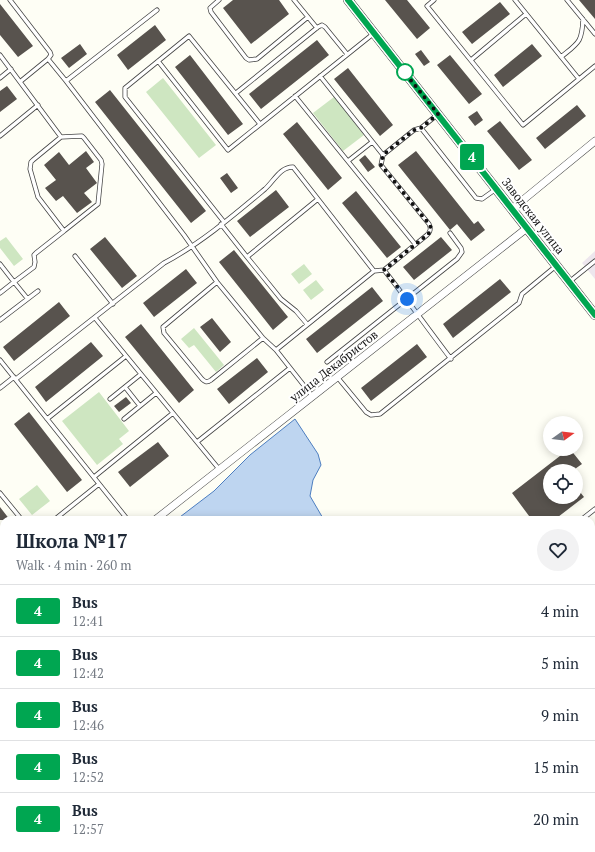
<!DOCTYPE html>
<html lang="en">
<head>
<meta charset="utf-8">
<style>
  body { margin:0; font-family:"PT Serif",serif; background:#f2f2f3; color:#1f2937; height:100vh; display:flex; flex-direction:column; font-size:15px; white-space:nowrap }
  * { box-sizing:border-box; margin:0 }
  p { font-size:13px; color:#747a83 }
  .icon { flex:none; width:22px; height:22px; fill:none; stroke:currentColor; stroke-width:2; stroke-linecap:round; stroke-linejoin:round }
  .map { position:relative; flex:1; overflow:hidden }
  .sheet { position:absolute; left:0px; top:516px; width:595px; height:336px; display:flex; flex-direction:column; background:#fff; border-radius:12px 12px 0 0; box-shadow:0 2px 10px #0003 }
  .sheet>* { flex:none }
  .badge { padding:0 8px; border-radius:3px; font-size:14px; line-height:26px }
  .needle { width:26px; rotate:75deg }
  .controls { position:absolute; left:543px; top:416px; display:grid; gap:8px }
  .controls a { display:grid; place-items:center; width:40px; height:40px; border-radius:50%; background:#fff; box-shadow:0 2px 10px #0003; font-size:20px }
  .you { position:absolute; width:20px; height:20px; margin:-10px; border:3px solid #fff; border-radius:50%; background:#1a73e8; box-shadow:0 0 0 6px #1a73e833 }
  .map>.badge { position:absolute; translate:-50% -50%; box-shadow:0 0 0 2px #fff }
  .round { display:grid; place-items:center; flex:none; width:42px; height:42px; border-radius:21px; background:#f2f2f3 }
  .head { display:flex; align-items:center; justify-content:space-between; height:68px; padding:0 16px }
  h1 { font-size:19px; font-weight:700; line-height:30px }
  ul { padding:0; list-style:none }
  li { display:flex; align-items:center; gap:12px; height:52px; padding:0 16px; border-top:1px solid #e0e1e3 }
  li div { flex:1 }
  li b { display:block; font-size:15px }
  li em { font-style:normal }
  li .badge { min-width:44px; font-weight:700; text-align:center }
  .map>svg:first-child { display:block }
  .industrial { fill:#ede6ed }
  .green { fill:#cee6c1 }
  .water { fill:#bed5f0; stroke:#4d7ec0 }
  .building { fill:#58534e }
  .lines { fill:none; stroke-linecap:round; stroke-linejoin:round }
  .service-casing { stroke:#434343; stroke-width:5 }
  .minor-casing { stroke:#434343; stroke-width:8 }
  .tertiary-casing { stroke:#434343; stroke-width:10 }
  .service { stroke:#fff; stroke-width:3.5 }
  .minor { stroke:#fff; stroke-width:7 }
  .tertiary { stroke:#fff; stroke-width:8 }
  .line-casing { stroke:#fff; stroke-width:9 }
  .line { stroke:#00a651; stroke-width:6 }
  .walk { stroke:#101010; stroke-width:4; stroke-dasharray:0 7.2 }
  .stop-dot { fill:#fff; stroke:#00a651; stroke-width:2 }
  .labels { text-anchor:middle; stroke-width:4; stroke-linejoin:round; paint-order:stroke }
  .street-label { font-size:12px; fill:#101010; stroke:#fff }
</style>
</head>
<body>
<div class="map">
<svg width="595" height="852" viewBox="0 0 595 852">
  <rect width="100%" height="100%" fill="#fefef5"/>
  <path class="industrial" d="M 595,251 L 595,279 L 582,263 Z"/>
  <path class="green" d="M 163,78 L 216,145 L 199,158 L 146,92 Z
    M 334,97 L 364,135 L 343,151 L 313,113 Z
    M 6,237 L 23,259 L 14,266 L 0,248 L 0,241 Z
    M 304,264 L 312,274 L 299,284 L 291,274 Z
    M 316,280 L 324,290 L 311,300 L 303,290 Z
    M 194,328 L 224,365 L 216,372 L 194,345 L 189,348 L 181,339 Z
    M 99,392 L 129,431 L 119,439 L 123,444 L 97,465 L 62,421 Z
    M 37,485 L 50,501 L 32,515 L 19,499 Z"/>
  <path class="water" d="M 295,419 L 318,454 L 321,465 L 313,480 L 310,496 L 324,520 L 176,520 L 214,491 L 250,455 Z
    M 235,848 L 464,848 L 466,852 L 239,852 Z"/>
  <path class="building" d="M 233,0 L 279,0 L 289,14 L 251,44 L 223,8 Z
    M 385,0 L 407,0 L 430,28 L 417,39 Z
    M 579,0 L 595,0 L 595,19 Z
    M 500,2 L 510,14 L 472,44 L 462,32 Z
    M 0,4 L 33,46 L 18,57 L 0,35 Z
    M 155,25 L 166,40 L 128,70 L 117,55 Z
    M 317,40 L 329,55 L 261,109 L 249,94 Z
    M 80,44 L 87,54 L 69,68 L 61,58 Z
    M 532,44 L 542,56 L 503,87 L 494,75 Z
    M 421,50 L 430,62 L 424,66 L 415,54 Z
    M 190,55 L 243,124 L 228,135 L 175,67 Z
    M 450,55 L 482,94 L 469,104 L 437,65 Z
    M 348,68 L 393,125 L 380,136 L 334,79 Z
    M 7,86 L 17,99 L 0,112 L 0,91 Z
    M 110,90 L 206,211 L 191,223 L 95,102 Z
    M 577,105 L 586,116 L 545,149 L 536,138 Z
    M 477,111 L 483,120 L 475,126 L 468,117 Z
    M 500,121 L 532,160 L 519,170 L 487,131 Z
    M 297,122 L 342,178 L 328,190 L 283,134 Z
    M 86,151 L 94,162 L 86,168 L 97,183 L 84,193 L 92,202 L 77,213 L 63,196 L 56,201 L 45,188 L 56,180 L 44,165 L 59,152 L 69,165 Z
    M 416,151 L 474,224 L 478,221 L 485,230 L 471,241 L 457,224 L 450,230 L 398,165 Z
    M 365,155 L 375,167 L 368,172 L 359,160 Z
    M 227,173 L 238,188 L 231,193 L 220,178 Z
    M 276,190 L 289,207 L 250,237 L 237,221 Z
    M 356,191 L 401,247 L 387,258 L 342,203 Z
    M 105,237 L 137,276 L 122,288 L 90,249 Z
    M 441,237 L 452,250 L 414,280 L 403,267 Z
    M 234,250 L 288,317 L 273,330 L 219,262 Z
    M 186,269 L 197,283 L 154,317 L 143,303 Z
    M 500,279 L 511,292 L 453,338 L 443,324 Z
    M 372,287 L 383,301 L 317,353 L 306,339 Z
    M 59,302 L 70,316 L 14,361 L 3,347 Z
    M 212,318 L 231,342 L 220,352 L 200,327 Z
    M 141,324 L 194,390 L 179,403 L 125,337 Z
    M 91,342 L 103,356 L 46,402 L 35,387 Z
    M 417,344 L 427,357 L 371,401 L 361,388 Z
    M 257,358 L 268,372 L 229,404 L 217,389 Z
    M 126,397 L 131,403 L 119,412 L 114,406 Z
    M 29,412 L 82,480 L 67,492 L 14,424 Z
    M 158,442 L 169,456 L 130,487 L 118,472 Z
    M 569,449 L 570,449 L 582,464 L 572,471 L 550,471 L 550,497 L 576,497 L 576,487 L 584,497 L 558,517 L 561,520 L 532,520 L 512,493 Z
    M 0,507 L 10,520 L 0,520 Z"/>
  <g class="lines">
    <g class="service-casing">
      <path id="service" d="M 10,0 L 50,52 L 51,55 L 48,59 L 21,81
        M 219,0 L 210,8 L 211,12 L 246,58 L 249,60 L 257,59 L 308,17
        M 294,0 L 317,28
        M 434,0 L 427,6 L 523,125 L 595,66
        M 515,0 L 579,79
        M 567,0 L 595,34
        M 0,55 L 61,137 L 33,160 L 31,162 L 30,169 L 38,197 L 64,231 L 36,253 L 34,255 L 35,262 L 34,267 L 14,282 L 27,298
        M 561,57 C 578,43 582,43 583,19
        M 48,59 L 66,81 L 157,10
        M 471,60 L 526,14
        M 158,61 L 228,150 L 373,34
        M 320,76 L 383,155
        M 0,78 L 11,69
        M 66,81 L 184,235 L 217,282 L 263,338 L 276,350 L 313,397
        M 236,93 L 318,27 L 322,25 L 325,27 L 347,54
        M 295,96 L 415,244
        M 421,128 L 476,198 L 482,199 L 496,189
        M 0,136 L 38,105
        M 61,137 L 82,136 L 84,138 L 101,160 L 102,164 L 98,204 L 64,231
        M 348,161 L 372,142
        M 224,222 L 125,97 L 125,88 L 189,36 L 260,124
        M 221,224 L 247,257
        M 75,256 L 113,304
        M 0,264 L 14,282 L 0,293
        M 384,270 L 427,235 C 431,231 431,228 429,224 L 381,165 L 383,155 L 414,130 L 421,128 L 437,115
        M 217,282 L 163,327 L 164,333 L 202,379 C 205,382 207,383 211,380 L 263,338
        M 569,282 L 595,261
        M 0,320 L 38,291
        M 307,324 L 296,311 L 281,299 L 247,257 L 318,199
        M 276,350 L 374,271
        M 0,360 L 128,520
        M 327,362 L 457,259 L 462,252 L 461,248 L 450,233
        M 338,378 L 366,412 L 371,415 L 380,414 L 519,303 L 522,294 L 556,266
        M 16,379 L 164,263 C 200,244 234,215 265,189 C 274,181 280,167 293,167 L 374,271 L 384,270 C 407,299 428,329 451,359
        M 125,387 L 140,406
        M 0,388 L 14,377
        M 110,399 L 141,374
        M 173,413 L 219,469
        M 47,419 L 126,356
        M 124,419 L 156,393
        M 197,442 L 290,368
        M 94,477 L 173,413 L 95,318
        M 0,493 L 22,520
        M 54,520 L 99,484
        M 581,520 L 595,509"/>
    </g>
    <g class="minor-casing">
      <path id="minor" d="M 512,209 L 595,141
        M 155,520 L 527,228
        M 0,584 L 4,590
        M 0,639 L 4,636
        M 213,848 L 216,852"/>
    </g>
    <g class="tertiary-casing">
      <path id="tertiary" d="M 348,0 L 595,315"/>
    </g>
    <use href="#service" class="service"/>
    <use href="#minor" class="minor"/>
    <use href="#tertiary" class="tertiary"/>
  </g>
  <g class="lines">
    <g class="line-casing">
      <path id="line" d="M 348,0 L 595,315"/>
    </g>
    <use href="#line" class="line"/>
    <path class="walk" d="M 405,72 L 401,68 L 438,114 L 421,128 L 414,130 L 383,155 L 381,165 L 429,224 L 431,228 L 430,232 L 427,235 L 384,270 L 407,299"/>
  </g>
  <circle class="stop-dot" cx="405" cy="72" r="8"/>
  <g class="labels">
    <g class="street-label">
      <text transform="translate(533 216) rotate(52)" y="4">Заводская улица</text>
      <text transform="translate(334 366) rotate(-38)" y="4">улица Декабристов</text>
    </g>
  </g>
</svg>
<div class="controls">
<a><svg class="needle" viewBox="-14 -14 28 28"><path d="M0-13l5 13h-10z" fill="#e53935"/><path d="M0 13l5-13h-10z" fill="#747a83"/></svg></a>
<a><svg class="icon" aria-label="locate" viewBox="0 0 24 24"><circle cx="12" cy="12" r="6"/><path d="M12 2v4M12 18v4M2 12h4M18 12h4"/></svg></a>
</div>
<div class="you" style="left:407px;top:299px"></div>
<b class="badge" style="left:472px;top:157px;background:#00a651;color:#fff">4</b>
<section class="sheet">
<div class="head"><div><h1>Школа №17</h1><p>Walk · 4 min · 260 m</p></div><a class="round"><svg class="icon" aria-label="heart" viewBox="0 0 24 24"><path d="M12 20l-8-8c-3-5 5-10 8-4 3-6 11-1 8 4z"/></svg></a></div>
<ul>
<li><span class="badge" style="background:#00a651;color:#fff">4</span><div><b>Bus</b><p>12:41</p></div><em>4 min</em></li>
<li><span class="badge" style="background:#00a651;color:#fff">4</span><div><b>Bus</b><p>12:42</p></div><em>5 min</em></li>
<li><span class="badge" style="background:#00a651;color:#fff">4</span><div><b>Bus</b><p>12:46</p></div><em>9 min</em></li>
<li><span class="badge" style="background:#00a651;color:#fff">4</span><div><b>Bus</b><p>12:52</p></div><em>15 min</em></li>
<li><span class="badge" style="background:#00a651;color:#fff">4</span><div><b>Bus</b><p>12:57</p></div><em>20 min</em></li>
</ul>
</section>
</div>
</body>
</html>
